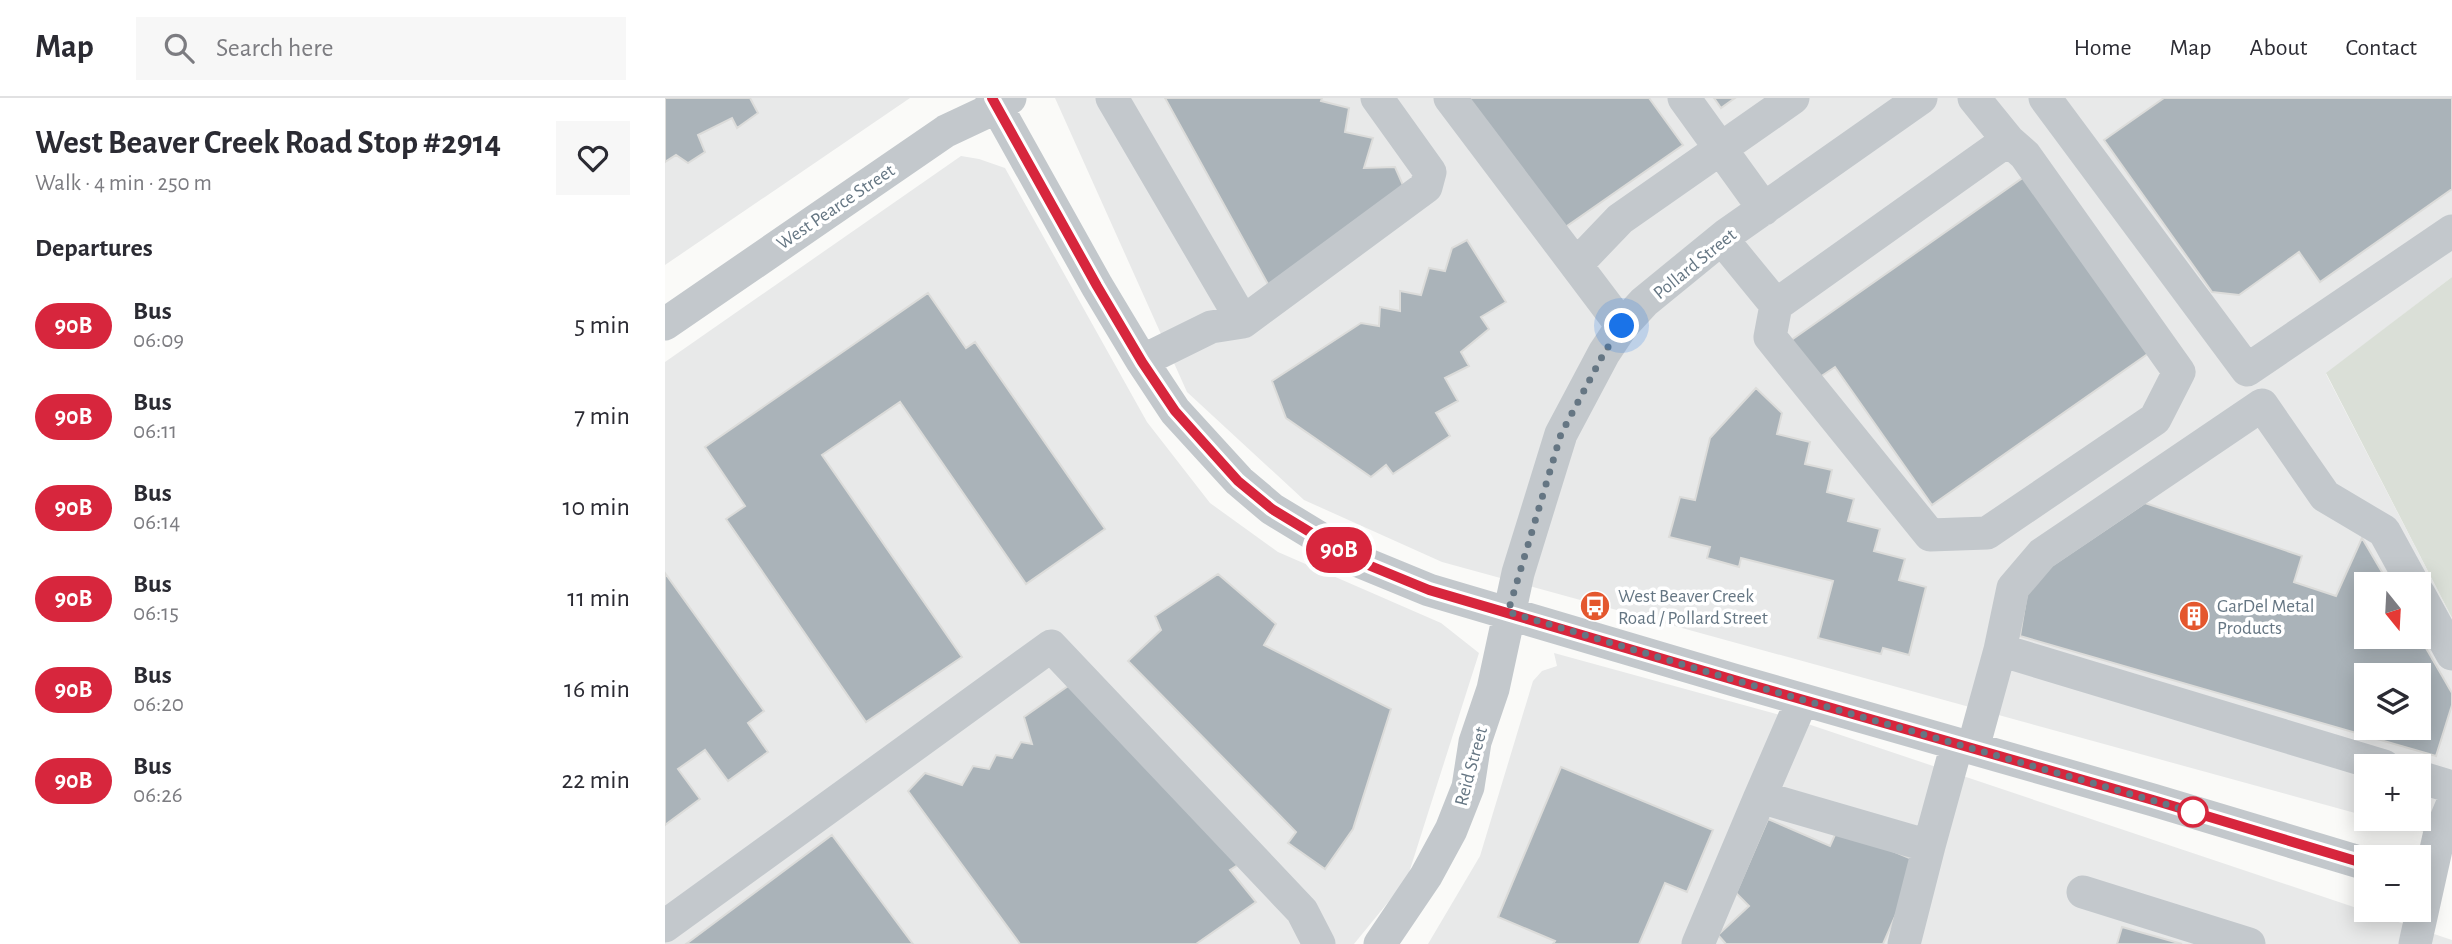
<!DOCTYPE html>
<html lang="en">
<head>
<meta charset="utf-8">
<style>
  body { margin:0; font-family:"Alegreya Sans",sans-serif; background:#f7f7f7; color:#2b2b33; height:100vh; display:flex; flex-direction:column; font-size:26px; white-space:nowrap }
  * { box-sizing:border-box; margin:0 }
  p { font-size:23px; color:#7c7c81 }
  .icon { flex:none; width:38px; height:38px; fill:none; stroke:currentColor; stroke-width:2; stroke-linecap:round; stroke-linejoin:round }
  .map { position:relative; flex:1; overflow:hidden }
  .sheet { display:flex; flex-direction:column; background:#fff; width:665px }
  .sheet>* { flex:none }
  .badge { padding:0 14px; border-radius:23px; font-size:24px; line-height:46px }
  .needle { width:46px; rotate:162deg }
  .controls { position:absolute; left:1689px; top:474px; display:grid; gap:14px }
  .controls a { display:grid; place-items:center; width:77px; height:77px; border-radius:0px; background:#fff; box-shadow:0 4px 18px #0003; font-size:35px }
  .you { position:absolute; width:35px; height:35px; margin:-18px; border:5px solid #fff; border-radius:50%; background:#1a73e8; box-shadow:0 0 0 10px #1a73e833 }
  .map>.badge { position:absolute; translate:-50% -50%; box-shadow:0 0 0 4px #fff }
  h2 { padding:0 35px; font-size:26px; line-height:63px }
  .round { display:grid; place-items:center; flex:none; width:74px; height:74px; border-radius:0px; background:#f7f7f7 }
  .overview { display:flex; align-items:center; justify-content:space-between; height:119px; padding:0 35px }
  h1 { font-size:33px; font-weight:700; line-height:52px }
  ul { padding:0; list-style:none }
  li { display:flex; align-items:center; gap:21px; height:91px; padding:0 35px }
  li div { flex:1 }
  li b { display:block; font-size:26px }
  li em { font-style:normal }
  li .badge { min-width:77px; font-weight:700; text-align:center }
  header { display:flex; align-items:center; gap:42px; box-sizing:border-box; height:98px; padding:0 35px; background:#fff; border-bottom:2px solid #e1e1e2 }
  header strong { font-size:33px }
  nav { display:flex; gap:38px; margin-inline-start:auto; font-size:24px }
  .search { width:490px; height:63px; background:#f7f7f7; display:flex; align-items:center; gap:18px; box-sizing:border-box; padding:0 24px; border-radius:0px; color:#7c7c81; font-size:26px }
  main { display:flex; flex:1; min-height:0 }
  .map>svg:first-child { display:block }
  .built { fill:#e8e9e9; fill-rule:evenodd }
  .green { fill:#dadfd7 }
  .building { fill:#aab3b9; stroke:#dcdcda; stroke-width:2; fill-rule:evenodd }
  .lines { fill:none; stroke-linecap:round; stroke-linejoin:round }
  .minor { stroke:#c3c8cc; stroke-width:33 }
  .line-casing { stroke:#fff; stroke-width:16 }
  .line { stroke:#d7263d; stroke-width:10 }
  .walk { stroke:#657683; stroke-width:7; stroke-dasharray:0 12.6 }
  .stop-dot { fill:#fff; stroke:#d7263d; stroke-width:3.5 }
  .labels { text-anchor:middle; stroke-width:7; stroke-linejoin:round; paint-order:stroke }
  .street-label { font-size:19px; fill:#657683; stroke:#fff }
  .poi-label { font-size:19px; fill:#657683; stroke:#fff; text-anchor:start }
</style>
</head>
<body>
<header>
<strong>Map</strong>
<div class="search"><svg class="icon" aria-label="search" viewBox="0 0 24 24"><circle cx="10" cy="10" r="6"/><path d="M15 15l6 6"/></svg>Search here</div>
<nav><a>Home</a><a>Map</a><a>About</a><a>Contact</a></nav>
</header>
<main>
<section class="sheet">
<div class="overview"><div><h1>West Beaver Creek Road Stop #2914</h1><p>Walk · 4 min · 250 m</p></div><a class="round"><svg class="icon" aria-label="heart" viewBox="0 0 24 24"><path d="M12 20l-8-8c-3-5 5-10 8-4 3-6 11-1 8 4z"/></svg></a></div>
<h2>Departures</h2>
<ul>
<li><span class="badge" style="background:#d7263d;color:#fff">90B</span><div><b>Bus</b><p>06:09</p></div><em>5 min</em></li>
<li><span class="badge" style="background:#d7263d;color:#fff">90B</span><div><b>Bus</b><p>06:11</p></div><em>7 min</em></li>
<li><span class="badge" style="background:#d7263d;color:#fff">90B</span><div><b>Bus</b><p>06:14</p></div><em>10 min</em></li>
<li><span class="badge" style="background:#d7263d;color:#fff">90B</span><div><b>Bus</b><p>06:15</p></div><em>11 min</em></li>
<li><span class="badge" style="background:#d7263d;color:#fff">90B</span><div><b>Bus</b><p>06:20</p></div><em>16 min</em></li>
<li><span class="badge" style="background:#d7263d;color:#fff">90B</span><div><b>Bus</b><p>06:26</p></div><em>22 min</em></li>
</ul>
</section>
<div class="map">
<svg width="1787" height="846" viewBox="0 0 1787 846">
  <rect width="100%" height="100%" fill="#fafaf8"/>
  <path class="built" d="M 0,0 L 245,0 L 0,167 Z
    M 390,0 L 1787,0 L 1787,179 L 1661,276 L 1787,520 L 1787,738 L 1784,741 L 1712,721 L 1754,721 L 1754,668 L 1701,668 L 1701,718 L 777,464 L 639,402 L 522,294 ZM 1701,486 L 1754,486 L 1754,539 L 1701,539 ZM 1701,578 L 1754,578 L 1754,630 L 1701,630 Z
    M 296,58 L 314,61 L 340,70 L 482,324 L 545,405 L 613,454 L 776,525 L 814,555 L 742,781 L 689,846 L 0,846 L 0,264 Z
    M 889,555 L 1122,619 L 1787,842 L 1787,846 L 763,846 L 815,758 L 868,583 L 877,573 L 892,568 Z"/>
  <path class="green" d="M 1787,179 L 1787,520 L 1661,275 Z"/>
  <path class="building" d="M 0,0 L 85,0 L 93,15 L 72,30 L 67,20 L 33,37 L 40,54 L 23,65 L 11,57 L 0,64 Z
    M 500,0 L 657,0 L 656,3 L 684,10 L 680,34 L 708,40 L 699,70 L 730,69 L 741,94 L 604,188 Z
    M 794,0 L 984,0 L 1018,47 L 889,137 Z
    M 1049,0 L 1070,0 L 1056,10 Z
    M 1499,0 L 1787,0 L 1787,91 L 1655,184 L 1634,154 L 1574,197 L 1547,194 L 1439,42 Z
    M 1359,79 L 1484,255 L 1267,407 L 1170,269 L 1152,281 L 1125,243 Z
    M 802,142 L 841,204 L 816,219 L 824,231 L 796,254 L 804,268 L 780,280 L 793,303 L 771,315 L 785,338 L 728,376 L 721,367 L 706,379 L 621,320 L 607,283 L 696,225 L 714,228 L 715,209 L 735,213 L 735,193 L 756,197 L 764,170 L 780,173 L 787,150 Z
    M 263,195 L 301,250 L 310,244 L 440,431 L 361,486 L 235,304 L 157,357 L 297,559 L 201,624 L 61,421 L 80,408 L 40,349 Z
    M 1091,290 L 1117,315 L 1112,336 L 1145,344 L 1140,366 L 1167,372 L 1162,394 L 1189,401 L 1183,423 L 1215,431 L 1209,453 L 1240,461 L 1234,482 L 1261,489 L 1244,557 L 1218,550 L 1216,556 L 1153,540 L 1168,483 L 1076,460 L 1074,469 L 1042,460 L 1045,449 L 1004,439 L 1015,399 L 1030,402 L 1045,340 Z
    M 1480,405 L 1637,458 L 1629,484 L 1671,498 L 1697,440 L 1724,486 L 1701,486 L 1701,539 L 1754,538 L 1787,595 L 1787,607 L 1771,658 L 1355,538 L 1364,483 ZM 1701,578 L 1754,578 L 1754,630 L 1701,630 Z
    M 0,475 L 99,613 L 83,625 L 103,654 L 63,683 L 40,652 L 13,671 L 35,701 L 0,727 Z
    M 553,476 L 611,526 L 599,547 L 726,611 L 688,731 L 660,771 L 623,745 L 631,734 L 463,563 L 496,532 L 490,518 Z
    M 406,586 L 576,765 L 565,772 L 591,804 L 531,846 L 355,846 L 243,693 L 260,675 L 297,687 L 308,668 L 324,671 L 331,657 L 347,660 L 356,644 L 367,646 L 359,619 Z
    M 896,669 L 1048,732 L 1022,794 L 1000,785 L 974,846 L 888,846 L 890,843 L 833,819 Z
    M 1103,721 L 1165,748 L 1173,730 L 1254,764 L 1218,846 L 1061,846 L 1053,837 L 1084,808 L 1071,795 Z
    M 167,737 L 248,846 L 21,846 Z
    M 1457,829 L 1517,846 L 1452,846 Z"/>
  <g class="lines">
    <path class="minor" d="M 327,0 L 432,188 L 477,263 L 510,313 L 574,383 L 607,411 L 691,462 L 764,492 L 1069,582 L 1488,702 L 1701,766
      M 447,0 L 578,224
      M 785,0 L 957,228
      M 1019,0 L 1099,111
      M 1380,0 L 1582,272 L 1787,133
      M 1057,141 L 1111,207 L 1343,42 L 1309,0
      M 911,167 L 955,121 L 1128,0
      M 1111,207 L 1105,239 L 1265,437 L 1322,435 L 1490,321 L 1514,274 L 1360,57 L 1343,42
      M 0,226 L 281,33 L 332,9 L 345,0
      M 477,263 L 546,229 L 578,224 L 761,89 L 765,74 L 712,0
      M 1754,496 L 1787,556
      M 1335,552 L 1348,490 L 1377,456 L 1597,307 L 1660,398 L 1719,433 L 1748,486
      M 1137,602 L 1095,699 L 1264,748 L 1292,646
      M 1308,650 L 1335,552 L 1719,668
      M 1754,679 L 1787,689
      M 1418,794 L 1584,846
      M 0,828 L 386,548 L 637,813 L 654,846
      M 715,846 L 761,778 L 786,732 L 803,689 L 810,644 L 828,591 L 853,475 L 896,336 L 939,255 L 957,228 L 979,204 L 1061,137 L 1256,0
      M 1033,846 L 1095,699
      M 1239,846 L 1264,748
      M 1750,846 L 1774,738 L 1787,707"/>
  </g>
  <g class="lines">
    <g class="line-casing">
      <path id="line" d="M 327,0 L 432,188 L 477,264 L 510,313 L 573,383 L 607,411 L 691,462 L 764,492 L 1083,586 L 1488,702 L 1701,766"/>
    </g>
    <use href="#line" class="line"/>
    <path class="walk" d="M 957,228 L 939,255 L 896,336 L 843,514 L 1083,586 L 1528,714"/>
  </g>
  <defs>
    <g id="bus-disc" transform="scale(1.575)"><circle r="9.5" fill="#e4572e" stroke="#fff"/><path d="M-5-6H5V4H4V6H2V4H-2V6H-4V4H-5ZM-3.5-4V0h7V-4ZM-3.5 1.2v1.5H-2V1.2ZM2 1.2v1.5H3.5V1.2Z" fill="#fff"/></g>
    <g id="building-disc" transform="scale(1.575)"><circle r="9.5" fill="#e4572e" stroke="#fff"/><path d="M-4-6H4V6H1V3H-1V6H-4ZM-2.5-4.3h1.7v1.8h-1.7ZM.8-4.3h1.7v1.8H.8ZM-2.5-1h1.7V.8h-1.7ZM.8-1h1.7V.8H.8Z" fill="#fff"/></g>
  </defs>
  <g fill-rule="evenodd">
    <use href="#bus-disc" x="930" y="508"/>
    <use href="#building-disc" x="1529" y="518"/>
  </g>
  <circle class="stop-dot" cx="1528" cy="714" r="14"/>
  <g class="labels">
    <g class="street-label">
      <text transform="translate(170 108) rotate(-34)" y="7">West Pearce Street</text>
      <text transform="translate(1029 165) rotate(-39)" y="7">Pollard Street</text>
      <text transform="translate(805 668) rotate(-75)" y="7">Reid Street</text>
    </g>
    <g class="poi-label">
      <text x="953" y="504">West Beaver Creek<tspan x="953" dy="22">Road / Pollard Street</tspan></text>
      <text x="1552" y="514">GarDel Metal<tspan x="1552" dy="22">Products</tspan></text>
    </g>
  </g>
</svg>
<div class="controls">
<a><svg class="needle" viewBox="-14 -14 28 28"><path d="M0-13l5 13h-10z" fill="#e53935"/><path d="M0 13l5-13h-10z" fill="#7c7c81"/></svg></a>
<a><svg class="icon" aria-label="layers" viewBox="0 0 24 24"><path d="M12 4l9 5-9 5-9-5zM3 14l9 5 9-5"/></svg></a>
<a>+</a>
<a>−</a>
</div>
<div class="you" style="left:957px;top:228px"></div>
<b class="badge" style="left:674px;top:452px;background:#d7263d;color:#fff">90B</b>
</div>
</main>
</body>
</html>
